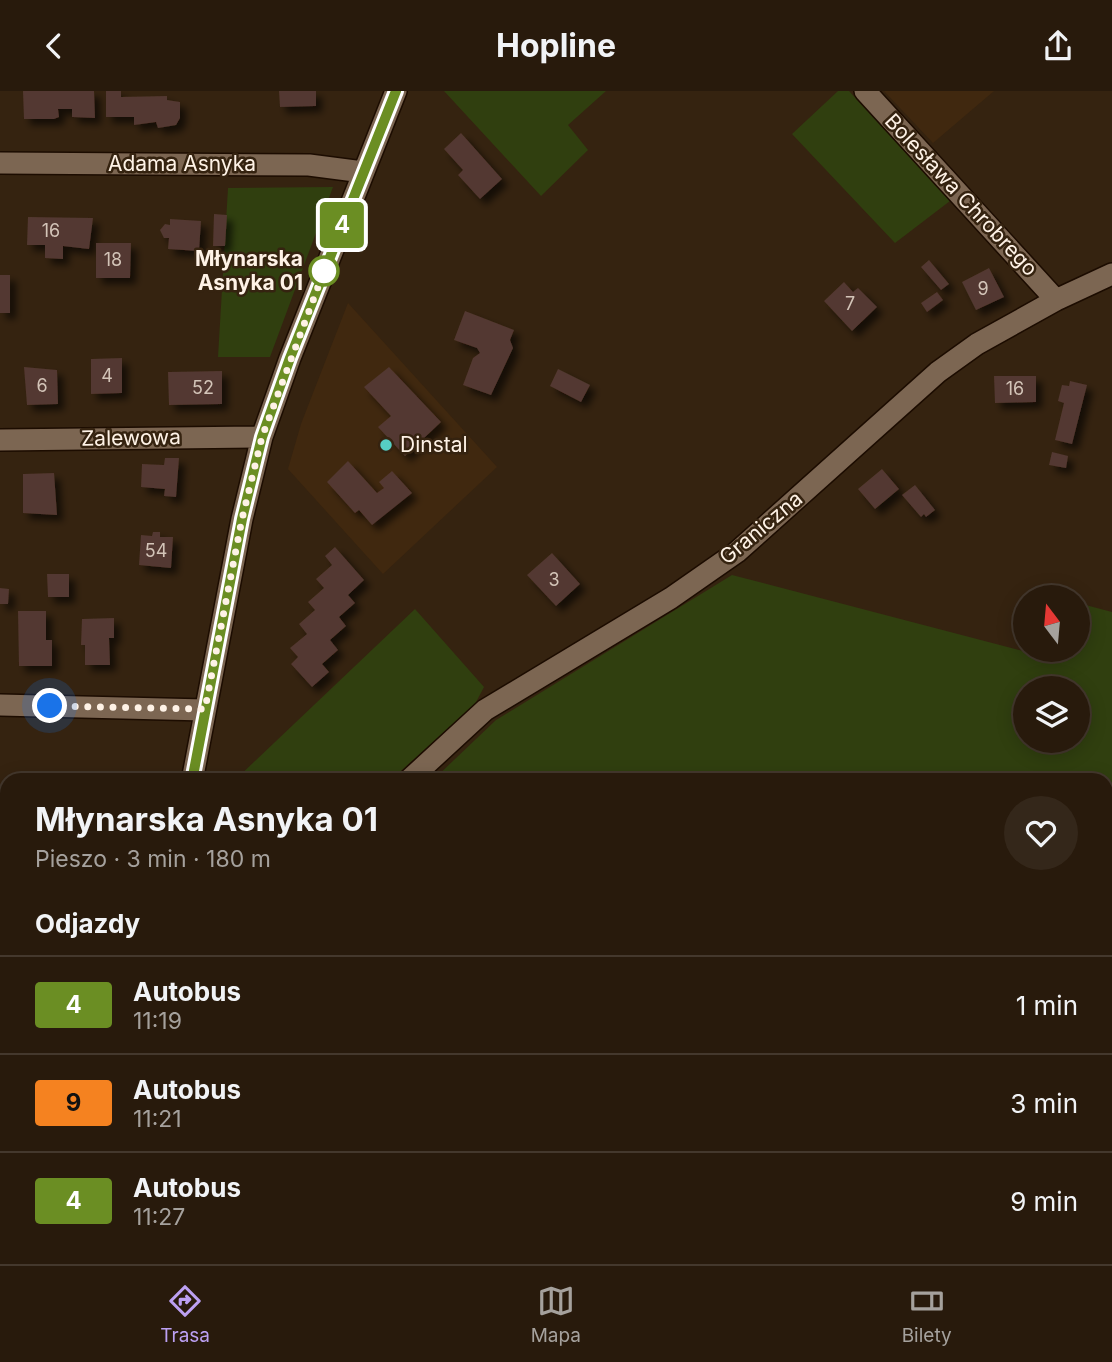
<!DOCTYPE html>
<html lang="pl">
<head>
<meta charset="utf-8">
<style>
  body { margin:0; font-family:Inter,sans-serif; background:#34271a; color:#f1f3f6; height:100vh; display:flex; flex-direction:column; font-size:26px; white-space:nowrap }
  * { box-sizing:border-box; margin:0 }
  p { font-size:23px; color:#a5a19d }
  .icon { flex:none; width:38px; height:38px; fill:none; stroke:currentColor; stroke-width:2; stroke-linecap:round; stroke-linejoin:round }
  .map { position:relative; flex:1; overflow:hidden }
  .side { position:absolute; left:0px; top:682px; width:1113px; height:492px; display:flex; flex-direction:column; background:#281a0c; border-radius:21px 21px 0 0; box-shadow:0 4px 18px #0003,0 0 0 2px #44382d }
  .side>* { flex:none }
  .badge { padding:0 14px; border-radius:5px; font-size:24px; line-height:46px }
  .needle { width:46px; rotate:344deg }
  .fabs { position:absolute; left:1013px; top:494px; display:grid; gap:14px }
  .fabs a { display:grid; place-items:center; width:77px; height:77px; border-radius:50%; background:#281a0c; box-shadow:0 4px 18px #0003,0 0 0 2px #44382d; font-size:35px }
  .you { position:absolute; width:35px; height:35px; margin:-18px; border:5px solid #fff; border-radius:50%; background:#1a73e8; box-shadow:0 0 0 10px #1a73e833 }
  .map>.badge { position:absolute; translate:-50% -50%; box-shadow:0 0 0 4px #fff }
  h2 { padding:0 35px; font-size:26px; line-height:63px }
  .round { display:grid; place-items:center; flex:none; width:74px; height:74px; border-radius:37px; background:#34271a }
  .overview { display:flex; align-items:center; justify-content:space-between; height:119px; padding:0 35px }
  h1 { font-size:33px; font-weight:700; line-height:52px }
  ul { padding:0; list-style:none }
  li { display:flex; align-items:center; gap:21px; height:98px; padding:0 35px; border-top:2px solid #44382d }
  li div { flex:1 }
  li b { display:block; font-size:26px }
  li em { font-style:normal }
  li .badge { min-width:77px; font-weight:700; text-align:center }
  header { display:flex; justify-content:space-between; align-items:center; height:91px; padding:0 35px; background:#281a0c; font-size:32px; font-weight:700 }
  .dock { display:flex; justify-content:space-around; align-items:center; height:98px; border-top:2px solid #44382d; background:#281a0c; font-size:19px; color:#a5a19d }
  .dock a { display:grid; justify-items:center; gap:4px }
  .dock .selected { color:#bca0f2 }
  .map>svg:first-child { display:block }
  .built { fill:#40280f }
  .green { fill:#303f0f; fill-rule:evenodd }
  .building { fill:#533830; filter:url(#shadow) }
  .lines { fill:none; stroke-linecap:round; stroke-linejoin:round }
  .minor-casing { stroke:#1c0c00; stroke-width:24 }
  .minor { stroke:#7c6652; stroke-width:21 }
  .line-casing { stroke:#fff; stroke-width:16 }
  .line { stroke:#6b8e23; stroke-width:10 }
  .walk { stroke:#fef2e6; stroke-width:7; stroke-dasharray:0 12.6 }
  .stop-dot { fill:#fff; stroke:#6b8e23; stroke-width:3.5 }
  .poi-dot { fill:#56cec3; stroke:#352310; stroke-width:2.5 }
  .labels { text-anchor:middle; stroke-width:5; stroke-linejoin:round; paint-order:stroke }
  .number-label { font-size:18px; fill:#d3c4b8 }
  .street-label { font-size:21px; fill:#fef2e6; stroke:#352310 }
  .stop-label { font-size:21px; font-weight:bold; fill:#fef2e6; stroke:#352310; text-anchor:end }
  .poi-label { font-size:21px; fill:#fef2e6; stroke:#352310; text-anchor:start }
</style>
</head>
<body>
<header><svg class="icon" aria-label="back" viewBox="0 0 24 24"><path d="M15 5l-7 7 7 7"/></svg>Hopline<svg class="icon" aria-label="share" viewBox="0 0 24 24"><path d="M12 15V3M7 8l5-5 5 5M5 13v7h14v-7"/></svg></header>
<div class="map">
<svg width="1112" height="1173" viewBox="0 0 1112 1173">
  <defs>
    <filter id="shadow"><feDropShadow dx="6" dy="6" stdDeviation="3.5" flood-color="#0009"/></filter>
  </defs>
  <rect width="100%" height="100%" fill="#352310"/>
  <path class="built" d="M 884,0 L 994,0 L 933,52 Z
    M 348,212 L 497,376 L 383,483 L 288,378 L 301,333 Z
    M 206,1167 L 545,1167 L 544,1173 L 224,1173 Z"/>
  <path class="green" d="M 444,0 L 606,0 L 568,34 L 588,59 L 541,105 Z
    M 838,0 L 849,0 L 950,110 L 895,152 L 792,43 Z
    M 333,96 L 270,266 L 218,266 L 228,97 Z
    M 732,484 L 1023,560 L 1025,549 L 1026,558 L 1078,558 L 1078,512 L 1112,521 L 1112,882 L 1106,880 L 1106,690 L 433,689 L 496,629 ZM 1026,597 L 1078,597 L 1078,649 L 1026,649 Z
    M 415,518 L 484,596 L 475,613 L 391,689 L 235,689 Z
    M 1106,1051 L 1112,1053 L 1112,1173 L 808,1173 L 809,1167 L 1106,1167 Z
    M 146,1167 L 206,1167 L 224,1173 L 143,1173 Z
    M 546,1167 L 678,1167 L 677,1173 L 544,1173 Z"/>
  <path class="building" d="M 23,0 L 94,0 L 95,27 L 72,26 L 72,18 L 58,18 L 59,26 L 54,28 L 24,28 Z
    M 106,0 L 121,0 L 121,6 L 167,5 L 167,9 L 180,11 L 180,27 L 176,34 L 158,37 L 156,31 L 134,34 L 134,26 L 106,26 Z
    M 279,0 L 316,0 L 316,15 L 280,16 Z
    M 461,42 L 502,88 L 480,108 L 458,84 L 463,79 L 444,58 Z
    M 214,123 L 227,124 L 225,155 L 213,155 Z
    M 28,126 L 93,127 L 89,158 L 63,155 L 63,168 L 45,167 L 45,154 L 27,154 Z
    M 170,128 L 201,130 L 199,160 L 168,158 L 169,147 L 164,147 L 160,139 L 165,133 L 170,134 Z
    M 96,152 L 131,152 L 130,187 L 96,187 Z
    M 929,169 L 949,193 L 941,199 L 921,176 Z
    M 989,177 L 1004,206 L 976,219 L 962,191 Z
    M 0,184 L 10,184 L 10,222 L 0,222 Z
    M 844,191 L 853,201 L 858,197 L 877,216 L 852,240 L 824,210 Z
    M 937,201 L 943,209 L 927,221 L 921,212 Z
    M 465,220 L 514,239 L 510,249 L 513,257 L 491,304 L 463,294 L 473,267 L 480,262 L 477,257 L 454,249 Z
    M 122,267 L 122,302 L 91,303 L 91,268 Z
    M 24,276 L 57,279 L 58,313 L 27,314 Z
    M 389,276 L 441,331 L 405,365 L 378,336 L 391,325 L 364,296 Z
    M 558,278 L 590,294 L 581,311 L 550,295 Z
    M 222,280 L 222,313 L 169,314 L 168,281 Z
    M 994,285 L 1036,285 L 1036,311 L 995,312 Z
    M 1070,290 L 1087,294 L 1072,353 L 1055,349 L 1064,312 L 1058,310 L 1062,294 L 1069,295 Z
    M 1052,361 L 1068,365 L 1066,377 L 1049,374 Z
    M 165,367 L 179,367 L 176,406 L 164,405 L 165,398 L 141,396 L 142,373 L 164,374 Z
    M 348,370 L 377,402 L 384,397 L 379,391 L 392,380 L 412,402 L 372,434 L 359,419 L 355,422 L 327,391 Z
    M 882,378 L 899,398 L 875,418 L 858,398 Z
    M 54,382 L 57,424 L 23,422 L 23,383 Z
    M 915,394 L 935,419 L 926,426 L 924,423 L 921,426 L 902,404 Z
    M 153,441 L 160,441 L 160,446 L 173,446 L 171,477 L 139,474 L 141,444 L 152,445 Z
    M 335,456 L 364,489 L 348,504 L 355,512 L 339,526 L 346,535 L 330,549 L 338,559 L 322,573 L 329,581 L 312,596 L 291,573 L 298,566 L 290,557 L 307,543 L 299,533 L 315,519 L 308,511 L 324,497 L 316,488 L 332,474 L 325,465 Z
    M 552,462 L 580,493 L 556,515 L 527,484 Z
    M 47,483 L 69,483 L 69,506 L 48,506 Z
    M 0,497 L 9,498 L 8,513 L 0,513 Z
    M 18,520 L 46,520 L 46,549 L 52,549 L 52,575 L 19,575 Z
    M 114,527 L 114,547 L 109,547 L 110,574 L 85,574 L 85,554 L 81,554 L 82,528 Z
    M 0,1003 L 7,1004 L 7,1031 L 0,1029 Z
    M 64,1167 L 104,1167 L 102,1173 L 81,1173 Z"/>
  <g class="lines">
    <g class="minor-casing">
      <path id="minor" d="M 865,0 L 1056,209
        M 0,72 L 309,74 L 363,81
        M 0,349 L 262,346
        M 0,614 L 205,619
        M 192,690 L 242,428 L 262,346 L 290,267 L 396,0
        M 408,690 L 485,619 L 671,507 L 737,461 L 938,281 L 977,253 L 1056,209 L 1112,183
        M 1106,899 L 1112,901
        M 0,1143 L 7,1134
        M 778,1167 L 799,1173"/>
    </g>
    <use href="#minor" class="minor"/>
  </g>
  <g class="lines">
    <g class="line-casing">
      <path id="line" d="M 192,690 L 242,428 L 262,346 L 290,267 L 396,0"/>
    </g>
    <use href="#line" class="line"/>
    <path class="walk" d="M 50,615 L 205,618 L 242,428 L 262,346 L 324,180"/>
  </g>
  <circle class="stop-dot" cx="324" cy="180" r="14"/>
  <circle class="poi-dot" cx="386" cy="354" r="7"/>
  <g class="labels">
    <g class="number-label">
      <text x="51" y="146">16</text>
      <text x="113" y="175">18</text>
      <text x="983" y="204">9</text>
      <text x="850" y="219">7</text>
      <text x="107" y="291">4</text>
      <text x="42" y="301">6</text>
      <text x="203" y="303">52</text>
      <text x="1015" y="304">16</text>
      <text x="156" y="466">54</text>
      <text x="554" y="495">3</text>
    </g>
    <g class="street-label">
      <text x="182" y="80">Adama Asnyka</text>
      <text transform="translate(961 104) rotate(47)" y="7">Bolesława Chrobrego</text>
      <text transform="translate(131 347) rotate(-1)" y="7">Zalewowa</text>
      <text transform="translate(761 437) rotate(-40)" y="7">Graniczna</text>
    </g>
    <g class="stop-label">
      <text x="303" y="175">Młynarska<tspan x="303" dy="24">Asnyka 01</tspan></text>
    </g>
    <g class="poi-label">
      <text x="400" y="361">Dinstal</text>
    </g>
  </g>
</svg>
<div class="fabs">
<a><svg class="needle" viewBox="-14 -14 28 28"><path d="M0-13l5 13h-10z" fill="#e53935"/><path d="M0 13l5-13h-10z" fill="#a5a19d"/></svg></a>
<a><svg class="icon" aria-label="layers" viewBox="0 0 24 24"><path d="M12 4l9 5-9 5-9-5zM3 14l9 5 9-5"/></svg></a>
</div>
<div class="you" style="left:50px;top:615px"></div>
<b class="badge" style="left:342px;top:134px;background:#6b8e23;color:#fff">4</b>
<section class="side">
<div class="overview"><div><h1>Młynarska Asnyka 01</h1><p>Pieszo · 3 min · 180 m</p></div><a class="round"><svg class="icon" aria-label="heart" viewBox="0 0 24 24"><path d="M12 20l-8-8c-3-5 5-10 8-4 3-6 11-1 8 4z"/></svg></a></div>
<h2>Odjazdy</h2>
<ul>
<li><span class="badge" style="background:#6b8e23;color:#fff">4</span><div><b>Autobus</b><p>11:19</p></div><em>1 min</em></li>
<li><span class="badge" style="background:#f58220;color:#111">9</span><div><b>Autobus</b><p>11:21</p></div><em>3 min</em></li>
<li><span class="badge" style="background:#6b8e23;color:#fff">4</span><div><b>Autobus</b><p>11:27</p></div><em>9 min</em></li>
</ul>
</section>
</div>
<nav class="dock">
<a class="selected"><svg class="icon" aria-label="directions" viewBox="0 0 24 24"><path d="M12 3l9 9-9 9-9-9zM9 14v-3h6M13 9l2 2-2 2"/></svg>Trasa</a>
<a><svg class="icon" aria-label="map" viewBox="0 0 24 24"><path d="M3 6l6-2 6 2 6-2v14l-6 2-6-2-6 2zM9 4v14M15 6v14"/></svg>Mapa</a>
<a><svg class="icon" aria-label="tickets" viewBox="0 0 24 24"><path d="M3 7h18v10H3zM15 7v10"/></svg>Bilety</a>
</nav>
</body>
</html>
